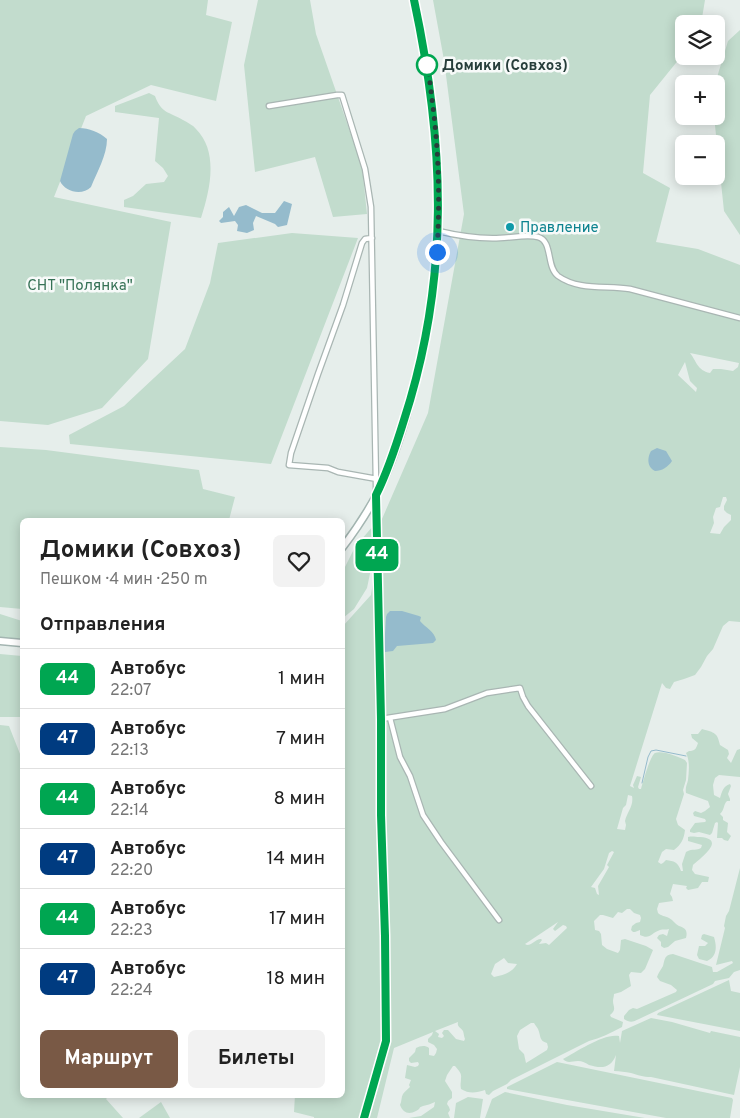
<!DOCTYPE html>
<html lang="ru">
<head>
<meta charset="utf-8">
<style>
  body { margin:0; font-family:Overpass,sans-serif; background:#f2f2f2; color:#222; height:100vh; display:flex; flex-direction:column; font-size:19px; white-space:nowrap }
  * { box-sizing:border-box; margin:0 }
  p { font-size:16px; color:#767676 }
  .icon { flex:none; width:28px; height:28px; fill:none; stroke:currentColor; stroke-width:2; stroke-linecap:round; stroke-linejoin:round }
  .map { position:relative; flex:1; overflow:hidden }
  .panel { position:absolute; left:20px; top:518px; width:325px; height:580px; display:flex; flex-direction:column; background:#fff; border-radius:8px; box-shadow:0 2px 12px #0003 }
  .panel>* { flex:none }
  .badge { padding:0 10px; border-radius:8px; font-size:18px; line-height:32px }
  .buttons { position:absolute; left:675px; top:15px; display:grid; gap:10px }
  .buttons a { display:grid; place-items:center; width:50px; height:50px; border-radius:8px; background:#fff; box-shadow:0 2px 12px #0003; font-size:25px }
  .you { position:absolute; width:25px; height:25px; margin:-12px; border:4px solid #fff; border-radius:50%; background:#1a73e8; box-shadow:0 0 0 8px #1a73e833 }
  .map>.badge { position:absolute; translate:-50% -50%; box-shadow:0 0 0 2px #fff }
  h2 { padding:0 20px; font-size:19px; line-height:45px }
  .round { display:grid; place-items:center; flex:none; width:52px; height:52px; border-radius:8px; background:#f2f2f2 }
  .head { display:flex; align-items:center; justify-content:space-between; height:85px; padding:0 20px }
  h1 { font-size:24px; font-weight:700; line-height:38px }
  .cta { display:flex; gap:10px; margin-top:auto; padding:10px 20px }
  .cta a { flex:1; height:58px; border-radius:8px; background:#795945; color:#fff; font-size:20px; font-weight:700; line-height:58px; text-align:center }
  .cta a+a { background:#f2f2f2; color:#222 }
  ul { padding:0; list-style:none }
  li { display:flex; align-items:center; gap:15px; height:60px; padding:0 20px; border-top:1px solid #e0e0e0 }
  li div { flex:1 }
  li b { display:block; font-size:19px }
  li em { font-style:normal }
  li .badge { min-width:55px; font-weight:700; text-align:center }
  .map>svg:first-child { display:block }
  .green { fill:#c2dccd; fill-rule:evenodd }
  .water { fill:#95bbcc }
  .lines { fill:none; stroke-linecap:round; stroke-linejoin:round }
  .stream { stroke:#95bbcc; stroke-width:1 }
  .street-casing { stroke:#a9b6b3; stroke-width:7 }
  .secondary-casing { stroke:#a3b5b1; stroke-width:9 }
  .street { stroke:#fff; stroke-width:4.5 }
  .secondary { stroke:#fff; stroke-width:6 }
  .line-casing { stroke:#fff; stroke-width:11 }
  .line { stroke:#00a651; stroke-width:8 }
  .walk { stroke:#273e3b; stroke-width:5; stroke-dasharray:0 9 }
  .stop-dot { fill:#fff; stroke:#00a651; stroke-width:2.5 }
  .culture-dot { fill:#0f9aa8; stroke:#f7faf9; stroke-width:2 }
  .labels { text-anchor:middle; stroke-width:5; stroke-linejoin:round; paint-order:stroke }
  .stop-label { font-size:15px; font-weight:bold; fill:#273e3b; stroke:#f7faf9; text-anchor:start }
  .culture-label { font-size:15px; fill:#0d838f; stroke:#f7faf9; text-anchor:start }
  .park-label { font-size:15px; fill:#357155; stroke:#f7faf9 }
</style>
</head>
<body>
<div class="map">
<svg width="740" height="1118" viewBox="0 0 740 1118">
  <rect width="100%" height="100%" fill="#e6eeeb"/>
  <path class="green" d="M 0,0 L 208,0 L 206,15 L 232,22 L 216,101 L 151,85 L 86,116 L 54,197 L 171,222 L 148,359 L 102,408 L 48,425 L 0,421 Z
    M 258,0 L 310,0 L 316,34 L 362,166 L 367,214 L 333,217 L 315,157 L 255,172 L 244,65 Z
    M 433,0 L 705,0 L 701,24 L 684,24 L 684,53 L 650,95 L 643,173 L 670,188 L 656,242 L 698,249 L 740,265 L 740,622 L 729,621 L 723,626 L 713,649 L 707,656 L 701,667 L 695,675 L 684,679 L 674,682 L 670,689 L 666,688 L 662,683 L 630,786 L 634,788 L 633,785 L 637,776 L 641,777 L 638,787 L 639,789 L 641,789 C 643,782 650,756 655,753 C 662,750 679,757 685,760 L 687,763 L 686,780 L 683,790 L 684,794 L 676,819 L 678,825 L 685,830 C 684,839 681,845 674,850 L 666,849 L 662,852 L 658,862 L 661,864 L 663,863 L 666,860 C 674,861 678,862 681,871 L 683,871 L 682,864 L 686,852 C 693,848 697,851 701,848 L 702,845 L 688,841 L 688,837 C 693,836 695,837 700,837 C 727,839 701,858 693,865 L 692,870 L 695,874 L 709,877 L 708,882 L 702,882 L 698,888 L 688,890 L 686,888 L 687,886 L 673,884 L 670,894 L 672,897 L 673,901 L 659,903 L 657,909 L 658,913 C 661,916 665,916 669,918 C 673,920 675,924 679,926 C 685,928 688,930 686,938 L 675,941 L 668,947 L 664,948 L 661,946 L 661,942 L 657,938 L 659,935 L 663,934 L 667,936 L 669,929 C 666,930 663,929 660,930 C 651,933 650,940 640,935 L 640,930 L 635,932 L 633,932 L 631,930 L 632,926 L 636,923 L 640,922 L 641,918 L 640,915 L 634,913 L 630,909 L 627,909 L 622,913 L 618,912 L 613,918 L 603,915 L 600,915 L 594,921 L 595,930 L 599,931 L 601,934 L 602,945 L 607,949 L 618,953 L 620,950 L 621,940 L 625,939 L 646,946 L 653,950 L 645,969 L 641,973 L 631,972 L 629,975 L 631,986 L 621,992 L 614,994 C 614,996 613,999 613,1001 C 613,1007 617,1009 610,1015 L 611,1017 L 623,1022 L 622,1027 C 611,1033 600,1038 589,1041 L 511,1080 L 507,1084 L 493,1091 L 489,1095 L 486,1094 L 485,1090 C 476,1093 469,1094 461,1089 C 460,1084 461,1083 461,1078 C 462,1073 458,1070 455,1066 L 453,1066 L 447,1075 L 445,1081 L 452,1092 L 452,1098 L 448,1101 L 447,1104 L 449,1107 L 450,1110 L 448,1113 L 450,1118 L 409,1118 L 421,1116 L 434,1107 L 435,1102 C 431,1104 427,1105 423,1106 C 417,1108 422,1108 416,1111 C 409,1115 403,1113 400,1105 C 402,1101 401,1097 403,1094 C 405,1091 408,1089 410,1087 L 409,1085 L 411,1080 L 405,1078 L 407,1065 L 415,1067 L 418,1066 L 419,1064 L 418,1062 L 411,1063 L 409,1061 L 409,1058 L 415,1052 L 416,1048 C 420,1046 425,1045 429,1048 L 429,1055 L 434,1056 L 436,1053 L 437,1049 L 434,1045 L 428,1042 L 428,1039 L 432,1035 L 433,1032 L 394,1048 L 377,1118 L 314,1118 L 314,1117 L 294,1112 L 295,1095 L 342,1095 L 343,626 L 371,595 L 382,519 L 428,413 L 464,214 L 444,60 ZM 690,353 L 739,363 L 738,367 L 733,371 L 721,369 L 713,369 L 710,373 C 697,370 697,362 690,353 ZM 685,362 L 690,381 L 697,388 L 696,392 L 678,375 ZM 723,497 L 726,497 L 727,500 L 724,506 L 724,510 L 727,513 L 731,515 L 731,520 L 724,527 L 720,534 L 710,533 L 714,523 L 713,517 L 716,508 L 720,507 ZM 628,795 L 632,796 C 634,806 627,812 625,821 L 626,825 L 625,830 L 617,829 L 623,808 L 626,805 ZM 612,851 L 614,852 L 613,854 L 607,865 L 609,867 L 598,886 L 599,895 L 597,894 L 595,888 L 591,887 L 604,869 L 609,853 ZM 558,922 L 553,929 L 555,931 L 563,925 L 566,926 L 567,928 L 549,945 L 546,943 L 539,944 L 542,940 L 541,939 C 535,939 533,945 527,945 L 525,944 ZM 504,958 L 508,963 L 517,964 C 512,973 503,975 494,977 L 491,974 L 495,964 ZM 458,1022 C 457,1027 460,1027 463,1031 C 464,1034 464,1037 465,1039 L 464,1041 L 456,1039 L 448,1030 L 444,1030 L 442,1033 L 444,1036 L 442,1038 L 438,1037 L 439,1034 L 435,1031 ZM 531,1023 L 534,1023 C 534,1023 538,1029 538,1029 C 541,1036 539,1041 547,1043 L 548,1047 L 547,1050 L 526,1063 L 524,1054 L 519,1049 L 517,1036 L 520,1030 Z
    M 740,30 L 740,235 L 724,211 L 714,116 L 716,116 L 715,84 L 728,41 Z
    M 149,93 L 155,96 C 161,113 169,112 183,120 C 188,123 193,125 196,129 C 219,152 210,190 201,218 L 124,207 L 124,200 L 133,196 L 146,184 L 164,182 L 168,176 L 163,168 L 155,161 L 159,118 L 115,112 L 115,106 Z
    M 292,233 L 358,238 L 271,464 L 70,444 L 69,435 L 124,406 L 185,349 L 210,283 L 218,243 Z
    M 0,447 L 46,450 L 199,470 L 203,489 L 235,497 L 229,520 L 22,520 L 22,609 L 0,607 Z
    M 373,526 L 374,542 L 371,554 L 372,564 L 367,588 L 354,609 L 343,618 L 343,571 L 355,547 Z
    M 0,614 L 22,621 L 22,639 L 0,637 Z
    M 0,654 L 22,656 L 22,717 L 0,717 Z
    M 0,725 L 9,726 L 22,759 L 22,1095 L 110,1095 L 106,1099 L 123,1118 L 0,1118 Z
    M 702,729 C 715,733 717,732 720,745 L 728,750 L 729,754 L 727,758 L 731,763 L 737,750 L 740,749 L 740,777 L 719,775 L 715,778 L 713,785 L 714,795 L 720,798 C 722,792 723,786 730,784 L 731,786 L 728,794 L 730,799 L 730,801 L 727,801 C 723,805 725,809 720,814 L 723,817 L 723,820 L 728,823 L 727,832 L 731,836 L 728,841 L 724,840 L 722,838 L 717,838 L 718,823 L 717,822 L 715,823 L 712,833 L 710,835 L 699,832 L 694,833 L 690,832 L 690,830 L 695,823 L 705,822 L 706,821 L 705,819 L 694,816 L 693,813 L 695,811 L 701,813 L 705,811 L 710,807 L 708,801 L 686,793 C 685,787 687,785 688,780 C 689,771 690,761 686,753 L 689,751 C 695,751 696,749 698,743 L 692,738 L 691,734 L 698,734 Z
    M 740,868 L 740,970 L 734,972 L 729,978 L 715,981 L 713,984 L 639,1019 C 633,1022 630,1023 624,1019 L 624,1016 L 629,1010 L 633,1008 L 637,1009 L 676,992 L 677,990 L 671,985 L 660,981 L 657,977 C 658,973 661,970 663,966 C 665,959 664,955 673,954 L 712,967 L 713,972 L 717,972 L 733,963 L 732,961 L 716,965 L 725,928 L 724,926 L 726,916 L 729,911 Z
    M 704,934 L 714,937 C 717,947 717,957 707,961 L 699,959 L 697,955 L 699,946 L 705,946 L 708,943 L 701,939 L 702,935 Z
    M 729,980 L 731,991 L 740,993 L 740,1031 L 657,1015 L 658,1013 Z
    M 651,1018 L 672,1022 L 710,1033 L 711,1031 L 740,1037 L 740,1067 L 734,1095 L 651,1077 C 643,1077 638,1075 631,1073 C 625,1072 620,1071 614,1071 L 616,1055 C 611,1068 602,1069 589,1065 C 586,1063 582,1061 578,1061 C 571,1061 568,1064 563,1059 C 576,1052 604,1033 619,1036 L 620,1043 L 622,1031 Z
    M 557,1062 L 732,1098 L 733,1100 L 730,1118 L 666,1118 L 507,1089 L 507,1087 Z
    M 505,1092 L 567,1105 L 645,1118 L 485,1118 L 492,1099 Z
    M 468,1097 L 483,1099 L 480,1118 L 454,1118 L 456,1103 Z
    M 161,1102 L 170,1118 L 139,1118 Z"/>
  <path class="water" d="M 79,128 C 89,128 99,132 107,139 C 107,155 97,172 91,187 C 82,196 65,192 60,181 L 73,134 L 75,131 Z
    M 284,201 L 292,204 L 287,225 L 278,227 L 275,224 L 256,216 L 253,223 L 254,230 L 247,233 L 237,231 L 238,225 L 235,221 L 221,223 L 219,221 L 223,217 L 223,212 L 229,207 L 234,216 L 239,207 L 246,205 L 262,213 L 275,213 Z
    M 657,448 L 666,451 L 672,461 C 668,467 662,471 655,471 C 647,467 647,458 651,451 Z
    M 390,611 L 402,611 L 419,616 L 421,617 L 420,621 C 425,627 435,632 436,640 L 433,643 L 397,646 L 393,651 L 385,652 L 384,650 L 386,617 L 387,614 Z"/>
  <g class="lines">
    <path class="stream" d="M 642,783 L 648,757 L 651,751 L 656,750 L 686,756"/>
    <g class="street-casing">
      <path id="street" d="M 269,106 L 337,95 L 342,95 L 365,169 L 371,207 L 378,594 L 381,719 L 381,815 L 384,922 L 386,1041 L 364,1118
        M 438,231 C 459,236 479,239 500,238 C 512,238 526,234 538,237 C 553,241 546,267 558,276 C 579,291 607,285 630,289 L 740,318
        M 372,238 L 365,239 L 362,243 L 343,305 L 318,374 L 291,453 L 289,465 L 328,468 L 338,472 L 377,479
        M 390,718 L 400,757 L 410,776 L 423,815 L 441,842 L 499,920
        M 381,719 L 445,709 L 487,693 L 520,688 L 523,697 L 528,706 L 591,786"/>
    </g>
    <g class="secondary-casing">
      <path id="secondary" d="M 342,548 C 355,531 367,513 377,494 C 395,459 406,420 415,383 C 449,252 443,132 414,0
        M 0,641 L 22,643"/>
    </g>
    <use href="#street" class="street"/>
    <use href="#secondary" class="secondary"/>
  </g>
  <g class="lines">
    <g class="line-casing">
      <path id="line" d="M 364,1118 L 386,1041 L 385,936 L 381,815 L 381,719 L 376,495 C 388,471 396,446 404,420 C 450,278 445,145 414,0"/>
    </g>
    <use href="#line" class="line"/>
    <path class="walk" d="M 427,65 C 430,79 431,93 433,107 C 439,155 440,203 437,252"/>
  </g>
  <circle class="stop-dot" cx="427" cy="65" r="10"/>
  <circle class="culture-dot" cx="510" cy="227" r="5"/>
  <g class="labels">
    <g class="stop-label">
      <text x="442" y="70">Домики (Совхоз)</text>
    </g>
    <g class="culture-label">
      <text x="520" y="232">Правление</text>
    </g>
    <g class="park-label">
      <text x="80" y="290">СНТ "Полянка"</text>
    </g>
  </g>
</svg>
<div class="buttons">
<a><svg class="icon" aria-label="layers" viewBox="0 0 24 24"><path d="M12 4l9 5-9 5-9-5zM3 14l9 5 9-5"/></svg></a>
<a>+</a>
<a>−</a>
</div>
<div class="you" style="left:437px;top:252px"></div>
<b class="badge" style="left:377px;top:555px;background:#00a651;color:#fff">44</b>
<section class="panel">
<div class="head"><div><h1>Домики (Совхоз)</h1><p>Пешком · 4 мин · 250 m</p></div><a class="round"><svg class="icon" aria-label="heart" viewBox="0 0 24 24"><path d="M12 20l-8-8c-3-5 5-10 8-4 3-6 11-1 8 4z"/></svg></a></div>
<h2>Отправления</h2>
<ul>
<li><span class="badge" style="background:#00a651;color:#fff">44</span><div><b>Автобус</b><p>22:07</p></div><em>1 мин</em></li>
<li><span class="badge" style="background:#003b80;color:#fff">47</span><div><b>Автобус</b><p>22:13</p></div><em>7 мин</em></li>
<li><span class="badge" style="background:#00a651;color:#fff">44</span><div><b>Автобус</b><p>22:14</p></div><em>8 мин</em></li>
<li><span class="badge" style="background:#003b80;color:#fff">47</span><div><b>Автобус</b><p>22:20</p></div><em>14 мин</em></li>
<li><span class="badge" style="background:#00a651;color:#fff">44</span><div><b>Автобус</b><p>22:23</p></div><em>17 мин</em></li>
<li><span class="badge" style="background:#003b80;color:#fff">47</span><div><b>Автобус</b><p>22:24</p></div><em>18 мин</em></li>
</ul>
<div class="cta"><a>Маршрут</a><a>Билеты</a></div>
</section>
</div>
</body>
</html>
